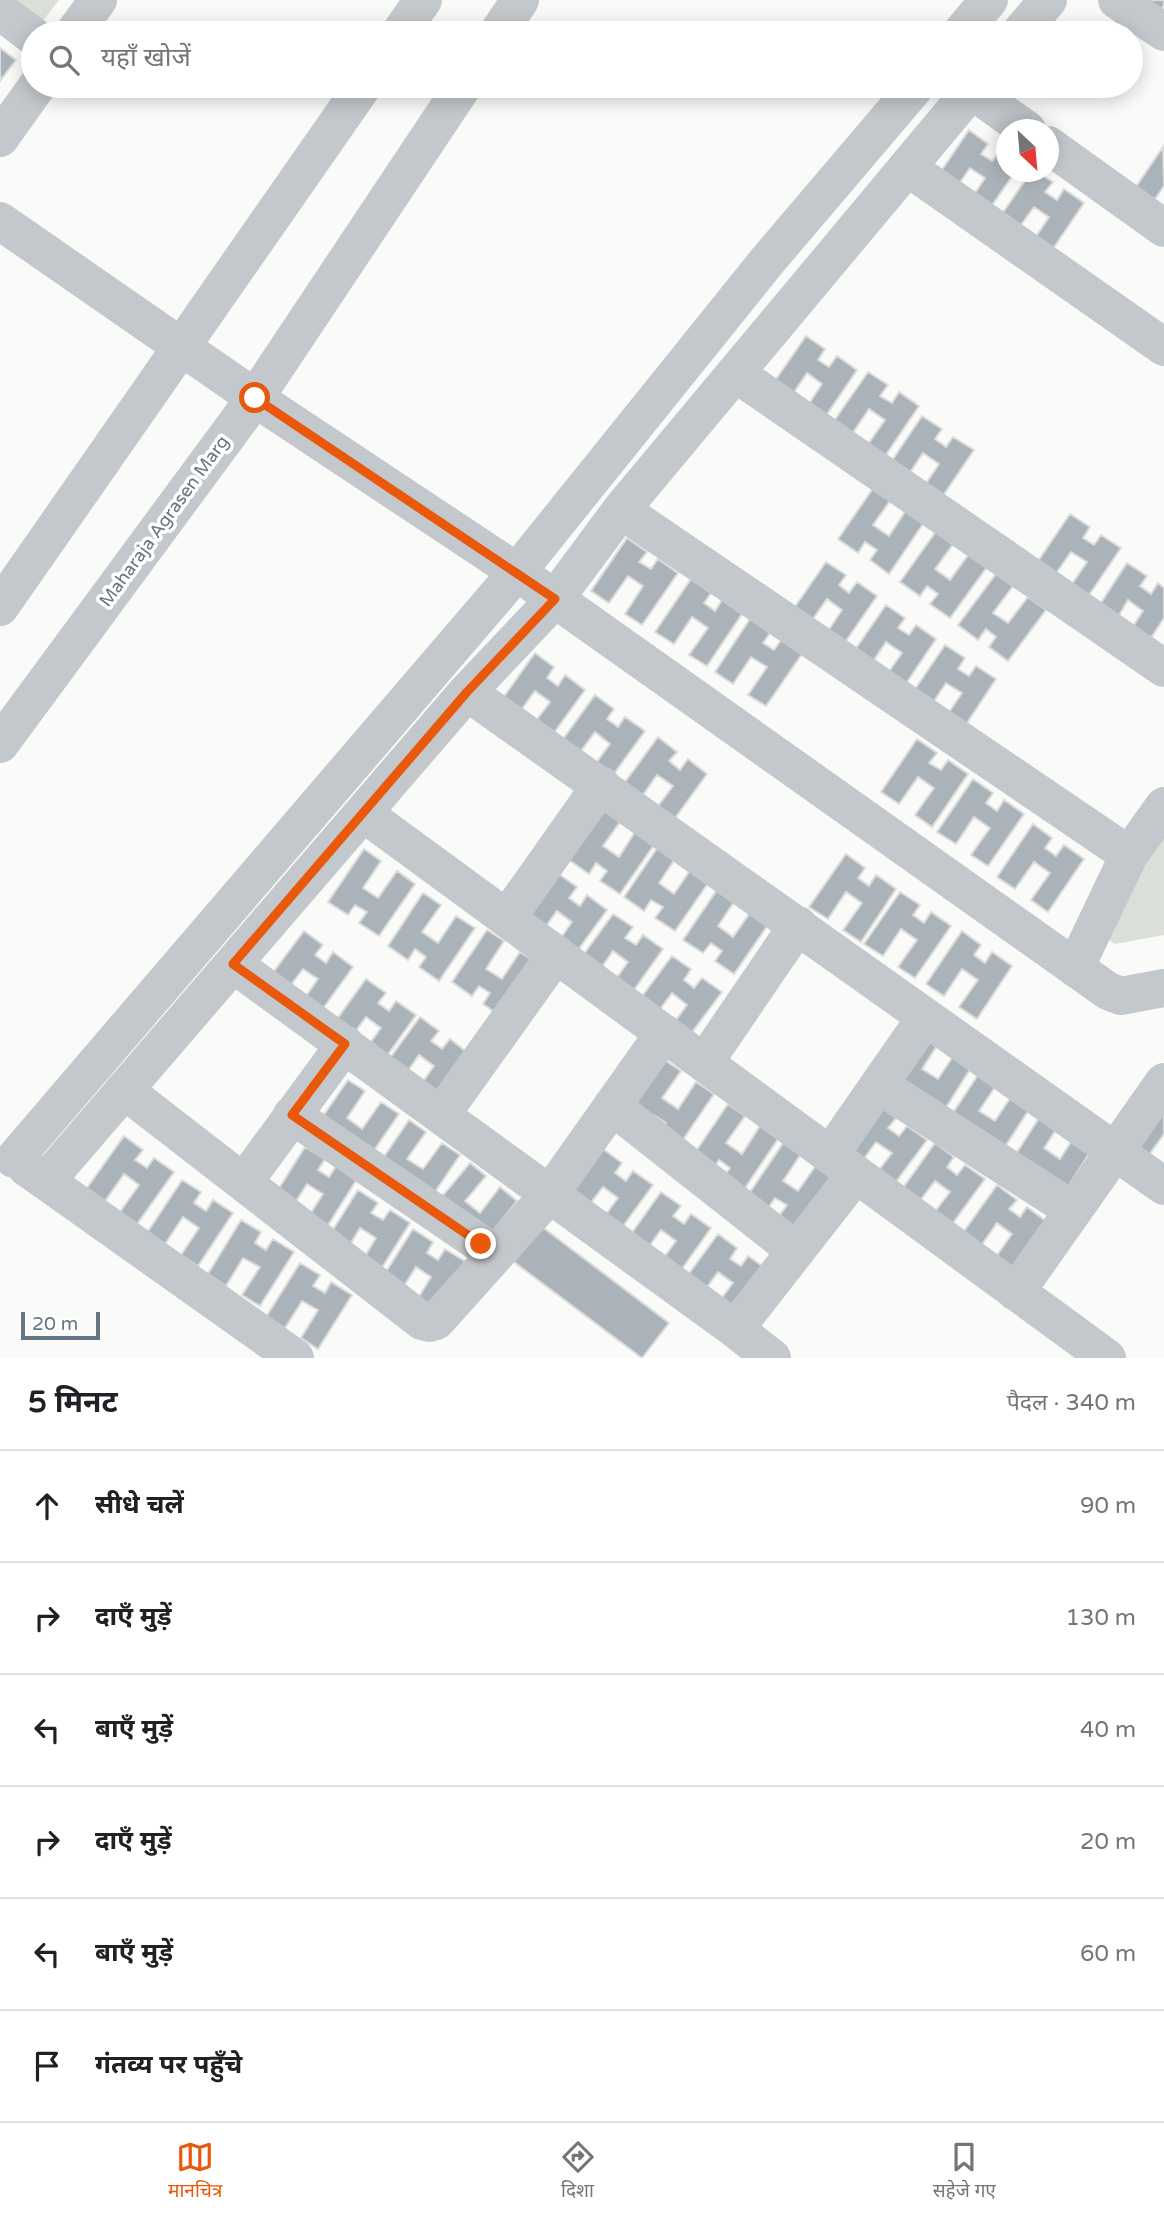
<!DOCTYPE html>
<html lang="hi">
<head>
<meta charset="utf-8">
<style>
  body { margin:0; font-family:"Varela Round","Noto Sans Devanagari",sans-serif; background:#f6f6f6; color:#202124 }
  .compass { position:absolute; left:996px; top:119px; width:63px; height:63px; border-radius:50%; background:#fff; box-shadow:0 4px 18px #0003; rotate:154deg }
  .scale { position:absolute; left:21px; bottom:18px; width:79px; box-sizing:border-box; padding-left:7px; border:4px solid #657683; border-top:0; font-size:19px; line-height:24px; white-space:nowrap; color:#657683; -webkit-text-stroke:5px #fff; paint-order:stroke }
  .stop { position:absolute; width:21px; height:21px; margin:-16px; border:5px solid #ea580c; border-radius:50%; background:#fff }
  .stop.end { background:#ea580c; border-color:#fff; box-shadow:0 2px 7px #0008 }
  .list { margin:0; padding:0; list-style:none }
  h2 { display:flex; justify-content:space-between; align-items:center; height:91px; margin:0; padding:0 28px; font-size:30px }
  h2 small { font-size:23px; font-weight:400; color:#757577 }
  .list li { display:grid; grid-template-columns:46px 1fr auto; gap:21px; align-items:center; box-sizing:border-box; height:112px; padding:0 28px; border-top:2px solid #e0e0e0 }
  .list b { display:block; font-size:26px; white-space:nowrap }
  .list em { font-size:23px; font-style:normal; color:#757577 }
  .icon { flex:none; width:38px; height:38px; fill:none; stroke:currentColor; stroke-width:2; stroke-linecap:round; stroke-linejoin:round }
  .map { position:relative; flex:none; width:1164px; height:1358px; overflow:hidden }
  .search { position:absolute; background:#fff; box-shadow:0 4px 18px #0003; left:21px; right:21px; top:21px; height:77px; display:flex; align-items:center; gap:18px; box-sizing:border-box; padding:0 24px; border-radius:38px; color:#757577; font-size:26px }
  .sheet { height:763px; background:#fff }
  nav { display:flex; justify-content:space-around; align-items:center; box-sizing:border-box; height:98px; border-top:2px solid #e0e0e0; background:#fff; font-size:19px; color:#757577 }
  nav a { display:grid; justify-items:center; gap:4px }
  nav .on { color:#ea580c }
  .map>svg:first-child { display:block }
  .green { fill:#dadfd7 }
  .building { fill:#aab3b9; stroke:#dcdcda; stroke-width:2 }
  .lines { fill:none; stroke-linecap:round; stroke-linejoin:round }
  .minor { stroke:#c3c8cc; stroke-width:38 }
  .route { stroke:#ea580c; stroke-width:9 }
  .labels { text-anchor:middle; stroke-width:7; stroke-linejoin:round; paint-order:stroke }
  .street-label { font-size:18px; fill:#657683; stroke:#fff }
</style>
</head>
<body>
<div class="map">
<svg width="1164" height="1358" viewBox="0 0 1164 1358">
  <rect width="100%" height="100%" fill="#fafaf8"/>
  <path class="green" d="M12,0H59L42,22Z
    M1164,837V935L1115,944L1095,931Z"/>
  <path class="building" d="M1138,0H1164V5L1157,15Z
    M0,48L16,60L0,81Z
    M969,130L988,144L981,154L992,161L1000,151L1006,156V172H1015L984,217L967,205L985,178L970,168L951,195L933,183Z
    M1163,147L1164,186L1145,213L1127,200Z
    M1031,172H1037L1053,182L1045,192L1057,200L1064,189L1084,203L1048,256L1031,244L1049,217L1034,207L1015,233L997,221Z
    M806,336L825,349L818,360L829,367L837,356L857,370L821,423L804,411L822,384L807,373L788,401L770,388Z
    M868,372L888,385L880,396L892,403L899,392L919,406L883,459L866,447L885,420L869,409L850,437L832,424Z
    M922,416L942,429L935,439L946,447L953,437L974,450L938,503L921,491L939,464L923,453L905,480L887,468Z
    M874,487L892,498L873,525L889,536L907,509L925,521L889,574L870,560L877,550L865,542L858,553L838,539Z
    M1070,514L1090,527L1083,538L1094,545L1101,535L1121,548L1085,601L1068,590L1087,562L1071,552L1052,579L1034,567Z
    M937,530L954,543L935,569L950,580L969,554L987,567L950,618L930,604L938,594L927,586L920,596L900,582Z
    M627,538L647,552L639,562L651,569L658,559L678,573L642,625L625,614L643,586L628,576L609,603L591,591Z
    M826,562L846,575L839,585L849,593L857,582L877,596L841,648L824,637L842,610L827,599L808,626L790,614Z
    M1127,563L1147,576L1140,586L1151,594L1158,583L1164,588V618L1147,644L1130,631L1143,611L1128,600L1115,622L1097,609Z
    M996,574L1013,586L993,613L1008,623L1028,597L1046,610L1008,661L989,647L996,637L986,629L978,640L958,625Z
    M691,579L711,593L704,603L715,611L722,600L742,614L707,666L689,655L708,628L692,617L674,644L655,632Z
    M886,605L905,618L898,628L909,635L916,625L936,639L901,691L883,680L902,653L886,642L868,669L850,657Z
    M750,619L770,633L763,643L774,650L781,640L802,654L766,706L748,695L767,667L751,657L733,684L715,672Z
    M945,645L965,658L958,669L969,676L976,666L996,679L961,732L943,721L962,693L946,683L928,710L909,698Z
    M535,653L554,667L547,678L558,686L565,675L585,690L548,741L530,729L550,702L535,691L515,718L498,705Z
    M595,695L614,709L607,719L618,727L625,717L645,731L608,782L591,770L610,744L595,732L575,759L558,746Z
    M658,737L677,752L669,761L680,770L688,759L707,774L670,825L653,813L673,786L657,775L638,802L620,789Z
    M917,739L937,753L929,763L941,770L948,760L968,774L932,827L915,815L934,788L918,777L899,804L881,792Z
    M973,779L993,793L986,803L997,811L1004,800L1024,814L988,866L971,855L990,828L974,817L956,844L937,832Z
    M605,808L622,819L603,846L619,857L637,829L656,842L620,894L600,881L607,871L596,863L589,874L569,860Z
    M1033,824L1052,838L1045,848L1056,856L1064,845L1084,859L1048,912L1031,900L1050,873L1034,862L1015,889L997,877Z
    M660,844L677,856L659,883L674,894L693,866L711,879L675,931L655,918L663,907L651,900L644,911L624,897Z
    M364,849L381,861L363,888L378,898L397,871L415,884L379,936L359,923L367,912L355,905L348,915L328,902Z
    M846,854L865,868L858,878L869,886L876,875L896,889L861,942L843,930L862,903L846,892L828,919L809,907Z
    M557,873L577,887L569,898L580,906L587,895L607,910L570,961L553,949L572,922L557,911L537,938L520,925Z
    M719,887L736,899L718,926L733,937L752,910L770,922L734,974L715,961L722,951L711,943L703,953L683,940Z
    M900,892L920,905L913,915L924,923L931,912L951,926L915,978L898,967L917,940L901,929L883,956L864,944Z
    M423,893L441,905L422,932L438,943L456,916L475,928L439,981L419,967L426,957L415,949L408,960L388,946Z
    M613,914L633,927L625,938L636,945L643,935L663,949L626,1001L609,989L628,962L613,951L594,978L576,965Z
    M487,930L504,941L486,969L502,979L520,952L538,964L502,1017L483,1004L490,993L479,986L472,996L452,982Z
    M304,931L323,945L315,955L326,963L333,952L353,967L316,1018L299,1006L318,979L303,969L283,995L266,982Z
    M962,931L981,945L974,955L985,963L992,952L1012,966L977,1019L959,1007L978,980L962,969L944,996L926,984Z
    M672,956L691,969L684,980L694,988L702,978L722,992L684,1043L668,1031L687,1005L672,993L652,1020L634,1007Z
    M366,979L386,993L378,1003L389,1011L396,1001L416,1015L379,1067L362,1054L381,1028L366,1017L347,1043L329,1030Z
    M420,1017L439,1031L431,1041L442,1049L450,1039L469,1054L432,1105L415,1093L434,1066L419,1055L400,1082L382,1069Z
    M922,1030L940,1041L922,1069L938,1079L956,1052L974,1063L940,1117L888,1084Z
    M663,1059L681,1071L662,1098L678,1109L696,1082L714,1094L678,1147L659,1133L666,1123L655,1116L627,1112Z
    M980,1072L997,1084L979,1111L995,1121L1013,1094L1032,1105L997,1159L945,1125Z
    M348,1080L365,1091L347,1118L362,1129L381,1102L399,1114L363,1166L312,1132Z
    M1164,1096V1134L1145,1160L1127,1147Z
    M728,1104L745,1116L726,1143L742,1154L760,1126L778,1139L743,1191L723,1178L730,1168L719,1160L712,1171L692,1157Z
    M877,1104L896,1118L888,1128L899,1136L907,1126L927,1140L889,1191L872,1179L892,1153L876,1142L857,1168L839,1155Z
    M1045,1109L1062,1121L1044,1148L1060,1159L1078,1131L1096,1143L1062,1196L1010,1163Z
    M409,1120L426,1132L407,1159L423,1169L442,1143L460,1155L424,1208L373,1173Z
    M124,1136L143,1150L135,1160L147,1168L154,1158L174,1172L137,1224L120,1212L139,1185L124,1174L105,1201L87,1188Z
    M784,1142L801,1154L783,1181L798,1191L817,1164L835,1177L799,1229L779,1216L787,1205L775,1198L768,1208L748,1195Z
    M935,1143L954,1157L947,1167L957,1175L965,1165L985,1179L947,1231L930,1218L950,1192L935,1181L915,1207L898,1195Z
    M305,1147L325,1159L318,1170L329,1177L336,1166L357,1179L323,1233L305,1222L323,1194L307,1184L289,1212L271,1201Z
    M603,1149L622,1163L615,1173L626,1181L633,1171L653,1185L615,1237L599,1224L618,1198L603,1187L583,1213L566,1200Z
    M470,1163L486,1176L465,1201L480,1213L500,1187L517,1201L477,1251L429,1212Z
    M182,1180L201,1192L194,1203L206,1211L213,1200L233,1213L198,1266L181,1255L199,1228L183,1217L165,1244L147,1233Z
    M997,1185L1017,1200L1009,1209L1020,1217L1027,1207L1047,1222L1010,1273L993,1261L1012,1234L997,1223L978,1250L960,1237Z
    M358,1190L378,1203L371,1213L383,1220L390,1210L410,1223L376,1277L359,1266L376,1238L360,1228L343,1256L324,1244Z
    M661,1192L681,1206L673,1216L684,1224L691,1214L711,1228L674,1280L657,1267L676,1241L661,1230L642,1256L624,1244Z
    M241,1220L261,1232L255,1243L266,1250L273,1239L294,1252L260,1306L242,1295L260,1267L243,1258L226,1286L208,1274Z
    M541,1226L669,1323L642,1358L514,1262Z
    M413,1229L433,1242L427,1253L438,1260L445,1249L466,1262L432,1316L414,1305L431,1277L416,1267L398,1295L379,1283Z
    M718,1234L737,1248L730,1259L741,1266L748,1256L768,1270L730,1322L713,1310L733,1283L718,1272L698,1299L680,1286Z
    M300,1263L320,1275L313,1286L325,1293L331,1282L352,1295L318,1349L301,1338L318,1310L302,1301L285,1328L266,1317Z"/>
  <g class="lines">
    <path class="minor" d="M1117,0L1164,32
      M0,11L33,36
      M74,33L98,0
      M400,33L423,0
      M498,33L520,0
      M961,33L989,0
      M1020,33L1048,0
      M988,102L1027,130
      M0,138L37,86
      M1048,145L1164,228
      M907,167L1164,347
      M0,221L255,398L517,572L1108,991L1121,996L1164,988
      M735,373L1164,668
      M621,510L1129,855
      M0,607L363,86
      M467,692L1164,1186
      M0,744L255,398L463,86
      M363,813L1107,1358
      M507,918L601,785
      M233,964L735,1329L772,1358
      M1075,968L1129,855L1164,806
      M704,1063L798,925
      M879,1085L1073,1210
      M124,1090L422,1321L429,1323L436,1321L550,1194L664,1033
      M612,1106L796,1251
      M292,1115L481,1244
      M441,1115L556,954
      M830,1155L926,1017
      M14,1159L517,572L768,260L916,86
      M26,1167L295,1358
      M47,1180L467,692L555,599L621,510L975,86
      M244,1182L345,1044
      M1016,1292L1164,1082
      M735,1329L856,1174"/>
  </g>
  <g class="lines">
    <path class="route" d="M255,398L555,599L467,692L233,964L345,1044L292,1115L481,1244"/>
  </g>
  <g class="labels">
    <g class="street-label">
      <text transform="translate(164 521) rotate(-54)" y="6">Maharaja Agrasen Marg</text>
    </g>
  </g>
</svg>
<svg class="compass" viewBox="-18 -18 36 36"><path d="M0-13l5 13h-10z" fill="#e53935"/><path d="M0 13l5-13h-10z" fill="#757577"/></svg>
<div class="scale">20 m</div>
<div class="stop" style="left:255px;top:398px"></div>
<div class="stop end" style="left:481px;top:1244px"></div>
<div class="search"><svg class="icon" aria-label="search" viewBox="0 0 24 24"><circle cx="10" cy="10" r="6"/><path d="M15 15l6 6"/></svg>यहाँ खोजें</div>
</div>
<section class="sheet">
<h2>5 मिनट<small>पैदल · 340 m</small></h2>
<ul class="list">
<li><svg class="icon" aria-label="ahead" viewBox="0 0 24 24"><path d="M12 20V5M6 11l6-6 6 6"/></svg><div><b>सीधे चलें</b></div><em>90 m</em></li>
<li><svg class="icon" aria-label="right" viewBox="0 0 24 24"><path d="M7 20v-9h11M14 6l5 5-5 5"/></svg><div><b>दाएँ मुड़ें</b></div><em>130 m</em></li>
<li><svg class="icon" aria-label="left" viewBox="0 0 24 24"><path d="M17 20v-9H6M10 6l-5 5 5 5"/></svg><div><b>बाएँ मुड़ें</b></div><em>40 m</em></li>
<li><svg class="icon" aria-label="right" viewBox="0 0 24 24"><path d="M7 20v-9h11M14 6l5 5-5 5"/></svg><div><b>दाएँ मुड़ें</b></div><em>20 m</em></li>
<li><svg class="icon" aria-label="left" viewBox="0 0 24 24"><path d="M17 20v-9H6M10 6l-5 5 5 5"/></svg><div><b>बाएँ मुड़ें</b></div><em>60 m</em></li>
<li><svg class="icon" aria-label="arrive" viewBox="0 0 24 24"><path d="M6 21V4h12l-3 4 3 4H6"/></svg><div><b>गंतव्य पर पहुँचे</b></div></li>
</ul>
</section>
<nav>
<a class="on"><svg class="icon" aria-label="map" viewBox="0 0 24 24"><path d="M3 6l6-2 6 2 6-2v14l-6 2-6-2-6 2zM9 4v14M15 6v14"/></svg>मानचित्र</a>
<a><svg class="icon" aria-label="directions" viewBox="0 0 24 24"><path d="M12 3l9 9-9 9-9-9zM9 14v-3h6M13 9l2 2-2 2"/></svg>दिशा</a>
<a><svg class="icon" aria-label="saved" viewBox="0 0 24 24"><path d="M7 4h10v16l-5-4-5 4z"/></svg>सहेजे गए</a>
</nav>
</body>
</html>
